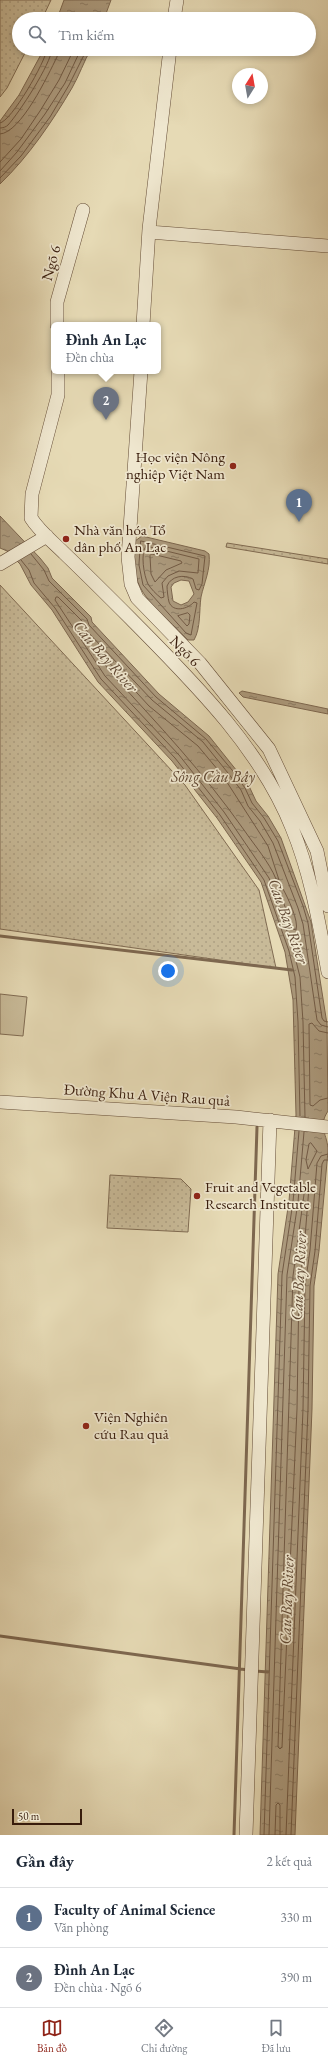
<!DOCTYPE html>
<html lang="vi">
<head>
<meta charset="utf-8">
<style>
  body { margin:0; font-family:"EB Garamond",serif; background:#f2f2f3; color:#1f2937 }
  .compass { position:absolute; left:232px; top:68px; width:36px; height:36px; border-radius:50%; background:#fff; box-shadow:0 2px 6px #0003; rotate:11deg }
  .scale { position:absolute; left:12px; bottom:10px; width:70px; box-sizing:border-box; padding-left:4px; border:2px solid #381c0c; border-top:0; font-size:11px; line-height:14px; white-space:nowrap; color:#381c0c; -webkit-text-stroke:3px #efe7cf; paint-order:stroke }
  .you { position:absolute; left:168px; top:971px; width:14px; height:14px; margin:-10px; border:3px solid #fff; border-radius:50%; background:#1a73e8; box-shadow:0 0 0 6px #1a73e833 }
  .badge { display:grid; place-items:center; width:26px; height:26px; border-radius:50%; background:#8f2418; color:#fff; font-size:13px; font-weight:700 }
  .pin { position:absolute; translate:-50% -33px; filter:drop-shadow(0 1px 2px #0008) }
  .pin::after { content:''; position:absolute; top:21px; width:14px; height:12px; background:inherit; clip-path:polygon(0 0,100% 0,50% 100%) }
  .popup { position:absolute; left:51px; top:322px; width:110px; height:52px; box-sizing:border-box; display:grid; place-content:center; border-radius:6px; background:#fff; filter:drop-shadow(0 1px 3px #0005); font-size:13px; white-space:nowrap; color:#747a83 }
  .popup b { font-size:15px; color:#1f2937 }
  .popup::after { content:''; position:absolute; left:50%; top:100%; margin-left:-8px; border:8px solid transparent; border-top-color:#fff }
  .list { margin:0; padding:0; list-style:none }
  h2 { display:flex; justify-content:space-between; align-items:center; height:52px; margin:0; padding:0 16px; font-size:17px }
  h2 small { font-size:13px; font-weight:400; color:#747a83 }
  .list li { display:grid; grid-template-columns:26px 1fr auto; gap:12px; align-items:center; box-sizing:border-box; height:60px; padding:0 16px; border-top:1px solid #e0e1e3 }
  .list b { display:block; font-size:15px; white-space:nowrap }
  .list p { margin:0; font-size:13px; white-space:nowrap; color:#747a83 }
  .list em { font-size:13px; font-style:normal; color:#747a83 }
  .icon { flex:none; width:22px; height:22px; fill:none; stroke:currentColor; stroke-width:2; stroke-linecap:round; stroke-linejoin:round }
  .map { position:relative; flex:none; width:328px; height:1835px; overflow:hidden }
  .search { position:absolute; background:#fff; box-shadow:0 2px 6px #0003; left:12px; right:12px; top:12px; height:44px; display:flex; align-items:center; gap:10px; box-sizing:border-box; padding:0 14px; border-radius:22px; color:#747a83; font-size:15px }
  .sheet { height:172px; background:#fff }
  nav { display:flex; justify-content:space-around; align-items:center; box-sizing:border-box; height:56px; border-top:1px solid #e0e1e3; background:#fff; font-size:11px; color:#747a83 }
  nav a { display:grid; justify-items:center; gap:2px }
  nav .on { color:#8f2418 }
  .map>svg:first-child { display:block }
  .green { fill:url(#green-dots); stroke:#806b52 }
  .pitch { fill:#c8ba98; stroke:#806b52 }
  .water { fill:url(#water-ripples); stroke:#7d674f; fill-rule:evenodd }
  .lines { fill:none; stroke-linecap:round; stroke-linejoin:round }
  .shore { stroke:#725a44; stroke-width:1 }
  .stream { stroke:#7d674f; stroke-width:3 }
  .minor-casing { stroke:#644c36; stroke-width:14 }
  .minor { stroke:#efe7cf; stroke-width:13 }
  .poi-dot { fill:#8f2418; stroke:#efe7cf; stroke-width:1.5 }
  .labels { text-anchor:middle; stroke-width:3.5; stroke-linejoin:round; paint-order:stroke }
  .street-label { font-size:15px; fill:#381c0c; stroke:#efe7cf }
  .poi-label { font-size:15px; fill:#381c0c; stroke:#efe7cf; text-anchor:start }
  .water-label { font-size:16px; font-style:italic; fill:#604833; stroke:#efe7cf }
</style>
</head>
<body>
<div class="map">
<svg width="328" height="1835" viewBox="0 0 328 1835">
  <defs>
    <pattern id="green-dots" width="8" height="8" patternUnits="userSpaceOnUse"><rect width="8" height="8" fill="#c8ba98"/><path d="M2 2h.1M6 6h.1" fill="none" stroke="#ad9f82" stroke-width="1.8" stroke-linecap="round"/></pattern>
    <pattern id="water-ripples" width="26" height="14" patternUnits="userSpaceOnUse"><rect width="26" height="14" fill="#ab997c"/><path d="M2 4q2-2 4 0t4 0M15 11q2-2 4 0t4 0" fill="none" stroke="#8c7c64"/></pattern>
  </defs>
  <rect width="100%" height="100%" fill="#e6dab5"/>
  <filter id="stains"><feTurbulence type="fractalNoise" baseFrequency=".005" numOctaves="4"/><feColorMatrix values="0 0 0 0 .2 0 0 0 0 .09 0 0 0 0 .02 0 0 0 .5 -.17"/></filter>
  <radialGradient id="worn" r=".72"><stop offset=".6" stop-color="#630" stop-opacity="0"/><stop offset="1" stop-color="#630" stop-opacity=".3"/></radialGradient>
  <path class="green" d="M0,0H51L42,19H19V49H27L7,88L0,97Z
    M227,543L328,559V564L226,547Z
    M0,585L185,785L259,890L276,968L0,929Z
    M110,1175L181,1179L191,1189L188,1232L107,1228Z"/>
  <path class="pitch" d="M0,994L27,997L23,1036L0,1034Z"/>
  <path class="water" d="M64,0H111L104,19H57Z
    M44,49H91C84,61 79,76 72,88C52,122 29,156 0,184V121L19,95Z
    M0,516L40,558L48,568L52,578L91,617L92,622L159,694L209,736L249,786L256,801L268,816L281,838L311,922L327,1024L328,1111C317,1128 328,1134 328,1151L319,1251L314,1286L312,1409L295,1835H260L278,1274L289,1201L296,1115L293,1000L285,952L261,882L217,818L172,761L98,682L52,610L31,585L20,564L7,551L0,548Z
    M142,536L205,551L209,554C211,569 204,583 201,597C199,610 201,628 194,640H188L184,636C171,622 148,604 140,587C133,573 134,556 135,541ZM181,580L189,581L194,594L188,602L181,605L173,601L171,587L174,583Z
    M242,691L328,709V714L243,697L239,693Z"/>
  <g class="lines">
    <path class="shore" d="M0,123C11,122 46,61 47,49
      M0,128C3,128 6,127 8,125C19,113 51,64 52,49
      M0,134C21,133 48,75 57,57L58,49
      M0,162L21,139L40,111L59,80L74,49
      M0,171L17,152L45,114L65,83L81,49
      M0,178L21,156L50,117L69,85L87,49
      M141,541L205,556L202,584L199,590L196,589L193,579C184,574 171,576 167,586C167,590 168,598 169,602C173,613 188,609 194,602L197,603L191,635L186,633L143,585L139,565Z
      M146,546L199,559L198,573L179,571L168,576L162,583L164,597L161,598C156,594 151,589 148,584C144,576 140,553 146,546Z
      M31,554L44,570L49,581L87,619L89,625L156,697L206,739L232,770L245,788L252,803L264,818L278,841L303,906L308,923L322,1018L324,1021L328,1022
      M152,554L181,561L182,563L166,570L155,582L151,574L150,556Z
      M21,560L29,570L34,583L55,608L101,679L175,758L220,815L264,880L289,951L295,977L298,1022L300,1116
      M188,613L190,615L189,624L187,626L178,616Z
      M104,657L149,706L198,746L223,776L268,846L279,880L276,879C269,862 255,846 244,830C204,773 157,723 110,672L102,660Z
      M281,888L283,889C288,898 299,921 296,930L293,929L279,890Z
      M328,1033L319,1031L312,1023L309,1024L310,1105L313,1106L320,1100L328,1098
      M305,1117L303,1022L300,977L293,949L269,878L224,812L179,755L105,676L55,600L56,597H58L82,621L85,629L152,700L203,742L228,773L241,790L248,806L260,821L273,843L298,908L303,924L317,1020L321,1025L328,1027
      M311,1143L317,1151L308,1169L306,1160L309,1144Z
      M307,1185L309,1187L304,1250L299,1286L297,1409L282,1747L280,1749L278,1747L293,1276L305,1187Z
      M264,1835L282,1275L293,1202L299,1131
      M269,1835L287,1275L298,1202L304,1132
      M275,1835L276,1805L278,1803L280,1805V1835
      M286,1835L303,1409L305,1286L310,1250L317,1163L321,1156L328,1154
      M291,1835L308,1409L310,1286L315,1251L322,1164L324,1160H328"/>
    <path class="stream" d="M0,936L292,970
      M0,1636L248,1670
      M255,1671L268,1672
      M234,1835L257,1127"/>
    <defs>
      <path id="minor" d="M174,19L177,0
        M149,232L328,246
        M57,325V302L83,210
        M143,325L149,229L170,49
        M58,371V395L32,494L31,518C39,531 53,542 64,553C87,575 109,597 131,619C191,680 260,747 292,828C311,874 319,923 328,972
        M141,371L128,557L131,584L137,598L200,663L269,749L317,851L328,906
        M0,564L47,536
        M0,1102L236,1117L328,1127
        M246,1835L270,1120"/>
    </defs>
    <use href="#minor" class="minor-casing"/>
    <use href="#minor" class="minor"/>
  </g>
  <g class="poi-dot">
    <circle cx="233" cy="466" r="4"/>
    <circle cx="66" cy="539" r="4"/>
    <circle cx="197" cy="1196" r="4"/>
    <circle cx="86" cy="1426" r="4"/>
  </g>
  <g class="labels">
    <g class="street-label">
      <text transform="translate(51 263) rotate(-75)" y="5">Ngõ 6</text>
      <text transform="translate(185 651) rotate(45)" y="5">Ngõ 6</text>
      <text transform="translate(147 1095) rotate(4)" y="5">Đường Khu A Viện Rau quả</text>
    </g>
    <g class="poi-label">
      <text x="225" y="462" text-anchor="end">Học viện Nông<tspan x="225" dy="17">nghiệp Việt Nam</tspan></text>
      <text x="74" y="535">Nhà văn hóa Tổ<tspan x="74" dy="17">dân phố An Lạc</tspan></text>
      <text x="205" y="1192">Fruit and Vegetable<tspan x="205" dy="17">Research Institute</tspan></text>
      <text x="94" y="1422">Viện Nghiên<tspan x="94" dy="17">cứu Rau quả</tspan></text>
    </g>
    <g class="water-label">
      <text transform="translate(106 656) rotate(49)" y="6">Cau Bay River</text>
      <text x="213" y="782">Sông Cầu Bây</text>
      <text transform="translate(289 921) rotate(70)" y="6">Cau Bay River</text>
      <text transform="translate(298 1276) rotate(-87)" y="6">Cau Bay River</text>
      <text transform="translate(286 1600) rotate(-88)" y="6">Cau Bay River</text>
    </g>
  </g>
  <rect width="100%" height="100%" filter="url(#stains)"/>
  <rect width="100%" height="100%" fill="url(#worn)"/>
</svg>
<svg class="compass" viewBox="-18 -18 36 36"><path d="M0-13l5 13h-10z" fill="#e53935"/><path d="M0 13l5-13h-10z" fill="#747a83"/></svg>
<div class="scale">50 m</div>
<div class="you"></div>
<div class="pin badge" style="left:299px;top:522px;background:#5c6f8a">1</div>
<div class="pin badge" style="left:106px;top:420px;background:#6b7280">2</div>
<div class="popup"><b>Đình An Lạc</b>Đền chùa</div>
<div class="search"><svg class="icon" aria-label="search" viewBox="0 0 24 24"><circle cx="10" cy="10" r="6"/><path d="M15 15l6 6"/></svg>Tìm kiếm</div>
</div>
<section class="sheet">
<h2>Gần đây<small>2 kết quả</small></h2>
<ul class="list">
<li><span class="badge" style="background:#5c6f8a">1</span><div><b>Faculty of Animal Science</b><p>Văn phòng</p></div><em>330 m</em></li>
<li><span class="badge" style="background:#6b7280">2</span><div><b>Đình An Lạc</b><p>Đền chùa · Ngõ 6</p></div><em>390 m</em></li>
</ul>
</section>
<nav>
<a class="on"><svg class="icon" aria-label="map" viewBox="0 0 24 24"><path d="M3 6l6-2 6 2 6-2v14l-6 2-6-2-6 2zM9 4v14M15 6v14"/></svg>Bản đồ</a>
<a><svg class="icon" aria-label="directions" viewBox="0 0 24 24"><path d="M12 3l9 9-9 9-9-9zM9 14v-3h6M13 9l2 2-2 2"/></svg>Chỉ đường</a>
<a><svg class="icon" aria-label="saved" viewBox="0 0 24 24"><path d="M7 4h10v16l-5-4-5 4z"/></svg>Đã lưu</a>
</nav>
</body>
</html>
